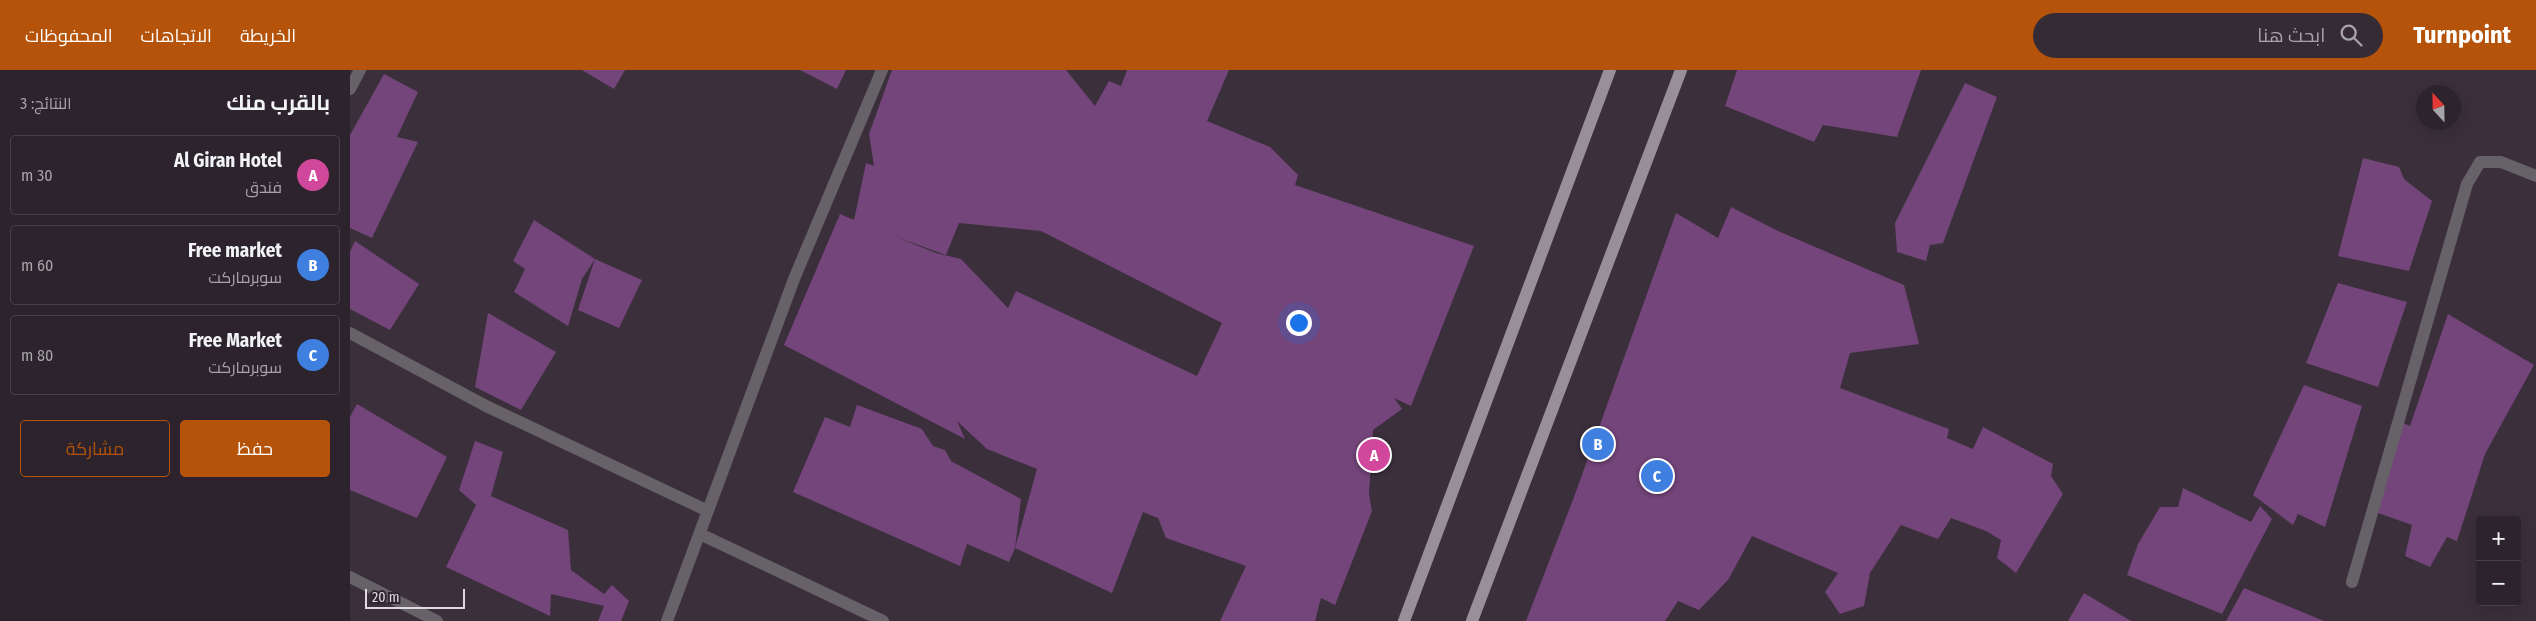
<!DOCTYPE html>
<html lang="ar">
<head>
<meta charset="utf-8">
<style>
  body { margin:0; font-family:"Fira Sans Condensed",Cairo,sans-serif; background:#342b34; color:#f1f3f6; direction:rtl }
  .controls { position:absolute; right:15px; bottom:15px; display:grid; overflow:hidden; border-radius:5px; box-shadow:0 5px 20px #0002 }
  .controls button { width:45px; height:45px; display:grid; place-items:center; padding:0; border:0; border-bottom:1px solid #484048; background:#2c232c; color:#f1f3f6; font:25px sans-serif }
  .compass { position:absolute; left:2066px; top:15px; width:45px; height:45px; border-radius:50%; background:#2c232c; box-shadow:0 5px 20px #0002; rotate:338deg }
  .scale { position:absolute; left:15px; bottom:12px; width:100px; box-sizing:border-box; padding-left:5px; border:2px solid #e0d9e0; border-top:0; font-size:14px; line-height:18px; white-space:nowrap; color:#e0d9e0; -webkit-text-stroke:4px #2f2530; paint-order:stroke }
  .you { position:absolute; left:948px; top:252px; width:18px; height:18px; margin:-12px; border:4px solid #fff; border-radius:50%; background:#1a73e8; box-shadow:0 0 0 8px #1a73e833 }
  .badge { display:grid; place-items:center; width:32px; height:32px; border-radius:50%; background:#b45309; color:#fff; font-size:16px; font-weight:700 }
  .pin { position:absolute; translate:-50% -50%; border:2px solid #fff; box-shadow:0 1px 5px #0006 }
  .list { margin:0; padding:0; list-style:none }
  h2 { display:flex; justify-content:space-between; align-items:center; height:65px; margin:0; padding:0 20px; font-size:21px }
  h2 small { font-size:16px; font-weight:400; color:#a6a4a9 }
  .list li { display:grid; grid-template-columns:32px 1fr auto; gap:15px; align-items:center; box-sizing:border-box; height:80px; margin:0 10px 10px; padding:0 10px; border:1px solid #484048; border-radius:5px }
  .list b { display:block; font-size:19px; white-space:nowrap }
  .list p { margin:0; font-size:16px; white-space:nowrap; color:#a6a4a9 }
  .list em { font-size:16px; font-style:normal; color:#a6a4a9 }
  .actions { display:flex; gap:10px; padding:15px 20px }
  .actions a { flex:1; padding:11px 0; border:1px solid #b45309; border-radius:5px; text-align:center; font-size:18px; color:#b45309 }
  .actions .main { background:#b45309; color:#fff }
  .icon { flex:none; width:28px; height:28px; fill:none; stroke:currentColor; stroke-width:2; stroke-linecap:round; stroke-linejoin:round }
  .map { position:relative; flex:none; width:2186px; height:551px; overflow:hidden; direction:ltr }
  header { display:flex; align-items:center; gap:30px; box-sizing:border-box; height:70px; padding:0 25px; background:#b45309; color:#fff }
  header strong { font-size:24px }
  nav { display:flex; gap:28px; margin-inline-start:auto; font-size:18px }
  .search { width:350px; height:45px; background:#342b34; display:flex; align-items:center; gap:12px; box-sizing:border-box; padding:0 18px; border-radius:28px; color:#a6a4a9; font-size:19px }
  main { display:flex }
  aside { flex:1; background:#2c232c }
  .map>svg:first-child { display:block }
  .building { fill:#74457a; fill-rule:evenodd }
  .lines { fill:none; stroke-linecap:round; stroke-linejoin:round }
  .minor { stroke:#676267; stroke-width:12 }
  .primary { stroke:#998f9a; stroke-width:12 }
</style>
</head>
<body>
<header>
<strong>Turnpoint</strong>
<div class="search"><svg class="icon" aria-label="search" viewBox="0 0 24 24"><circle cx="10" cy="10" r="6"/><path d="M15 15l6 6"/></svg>ابحث هنا</div>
<nav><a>الخريطة</a><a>الاتجاهات</a><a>المحفوظات</a></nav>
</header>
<main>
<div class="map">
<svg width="2186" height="551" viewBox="0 0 2186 551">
  <rect width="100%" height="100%" fill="#3a2f3b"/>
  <path class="building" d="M232,0H275L264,19Z
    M450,0H496L487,19Z
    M542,0H716L745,36L759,11L771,16L777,0H879L857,51L920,77L948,105L945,115L1124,176L1061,336L1044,328L1052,339L1023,360L1019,424L1022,441L985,535L971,528L965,551H870L896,496L816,468L808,448L793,442L762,523L665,478L659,492L617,474L610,496L443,422L475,347L500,357L507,335L572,359L583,376L595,380L601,391L671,429L665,478L687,399L637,379L607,351L615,369L434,275L490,144L504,150L516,93L524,96L519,64ZM609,153L691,161L872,253L847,306L666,221L658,238L611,189L586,183L546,167L596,185Z
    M1387,0H1571L1547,67L1473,55L1464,72L1375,36Z
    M34,4L68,22L47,67L68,72L22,168L0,158V65Z
    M1615,13L1647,27L1593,173L1580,175L1576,191L1547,182L1545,153Z
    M2013,88L2049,97L2054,109L2082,131L2059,201L1988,186Z
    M1381,137L1428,161L1554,215L1569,274L1500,283L1490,318L1599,359L1597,368L1623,379L1633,357L1703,394L1701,406L1713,424L1666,503L1647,488L1651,470L1636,461L1601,448L1588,469L1551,455L1520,503L1514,536L1490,544L1475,522L1488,503L1402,466L1378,510L1349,540L1328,531L1315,551H1176L1224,427L1326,143L1368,168Z
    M184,150L245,189L232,209L218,256L164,222L175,199L163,191Z
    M5,171L69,214L40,260L0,239V182Z
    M245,189L292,210L269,258L228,240Z
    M1988,213L2057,232L2028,317L1956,293Z
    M138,243L206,282L171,340L125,317Z
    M2098,244L2184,295L2135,384L2107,471L2097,467L2080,497L2055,486L2062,455L2028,443L2053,353L2060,356Z
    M1954,315L2012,336L1975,457L1948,444L1943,455L1903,425Z
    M7,334L97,387L67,448L0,420V347Z
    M125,371L153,382L141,426L218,460L221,500L254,524L262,515L279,531L271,551H248L254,536L201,524L200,546L96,497L126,435L109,420Z
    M1833,418L1901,452L1910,436L1922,449L1872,544L1777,505L1788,474L1810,437H1828Z
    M1894,518L1974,551H1876Z
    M1734,523L1781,551H1718Z"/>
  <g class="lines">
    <path class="minor" d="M0,19L10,0
      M0,263L136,336L358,441
      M350,464L533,551
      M0,507L87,551
      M2002,512L2117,114L2130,92H2151L2186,106
      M317,551L444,209L532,0"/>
    <path class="primary" d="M1054,551L1260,0
      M1122,551L1331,0"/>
  </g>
</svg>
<div class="controls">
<button>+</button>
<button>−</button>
</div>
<svg class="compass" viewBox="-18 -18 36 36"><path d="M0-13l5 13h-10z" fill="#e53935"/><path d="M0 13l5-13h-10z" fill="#a6a4a9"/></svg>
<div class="scale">20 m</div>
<div class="you"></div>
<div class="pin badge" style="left:1024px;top:385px;background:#d1479c">A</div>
<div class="pin badge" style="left:1248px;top:374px;background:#3f7fe0">B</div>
<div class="pin badge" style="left:1307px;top:406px;background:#3f7fe0">C</div>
</div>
<aside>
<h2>بالقرب منك<small>النتائج: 3</small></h2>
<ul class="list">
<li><span class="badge" style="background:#d1479c">A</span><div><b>Al Giran Hotel</b><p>فندق</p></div><em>30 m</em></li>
<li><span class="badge" style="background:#3f7fe0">B</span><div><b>Free market</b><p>سوبرماركت</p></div><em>60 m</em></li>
<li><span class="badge" style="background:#3f7fe0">C</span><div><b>Free Market</b><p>سوبرماركت</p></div><em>80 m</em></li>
</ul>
<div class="actions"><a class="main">حفظ</a><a>مشاركة</a></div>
</aside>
</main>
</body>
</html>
